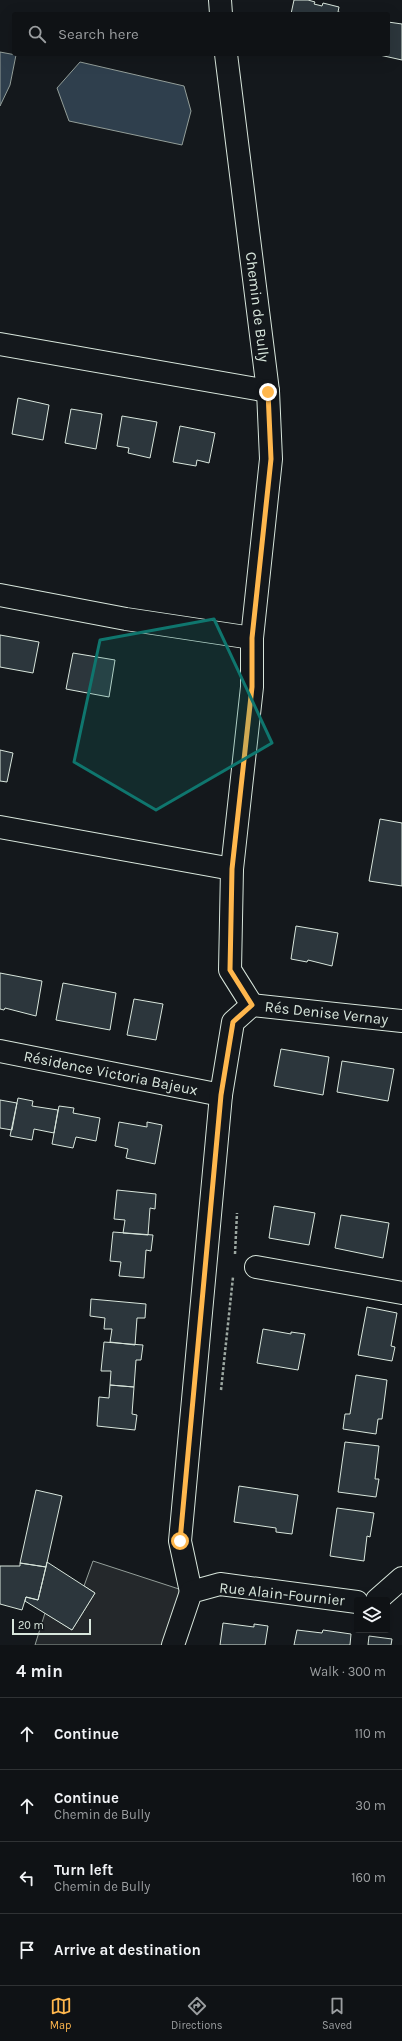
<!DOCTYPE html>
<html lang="en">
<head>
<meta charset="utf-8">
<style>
  body { margin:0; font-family:Karla,sans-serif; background:#1d2022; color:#f1f3f6 }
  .controls { position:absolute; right:12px; bottom:12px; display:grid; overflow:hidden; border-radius:4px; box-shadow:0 4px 16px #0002 }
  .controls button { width:36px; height:36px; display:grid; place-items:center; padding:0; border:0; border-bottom:1px solid #2f3234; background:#0f1215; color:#f1f3f6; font:20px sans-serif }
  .scale { position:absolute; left:12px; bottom:10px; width:79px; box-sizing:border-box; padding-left:4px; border:2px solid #d8e6dc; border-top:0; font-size:11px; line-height:14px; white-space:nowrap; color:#d8e6dc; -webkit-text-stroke:3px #14181c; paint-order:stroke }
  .stop { position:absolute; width:12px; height:12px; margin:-9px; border:3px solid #ffb74d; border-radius:50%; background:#fff }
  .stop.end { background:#ffb74d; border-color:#fff; box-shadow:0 1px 4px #0008 }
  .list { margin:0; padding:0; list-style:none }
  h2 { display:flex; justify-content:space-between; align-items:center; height:52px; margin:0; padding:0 16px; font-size:17px }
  h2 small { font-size:13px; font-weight:400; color:#9b9ea0 }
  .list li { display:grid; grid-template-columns:26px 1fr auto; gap:12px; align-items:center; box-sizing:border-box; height:72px; padding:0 16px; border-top:1px solid #2f3234 }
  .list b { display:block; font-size:15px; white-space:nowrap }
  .list p { margin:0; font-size:13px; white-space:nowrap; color:#9b9ea0 }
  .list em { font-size:13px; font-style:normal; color:#9b9ea0 }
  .icon { flex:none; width:22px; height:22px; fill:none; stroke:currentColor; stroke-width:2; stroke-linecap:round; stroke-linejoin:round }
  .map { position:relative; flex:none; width:402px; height:1645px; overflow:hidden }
  .search { position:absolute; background:#0f1215; box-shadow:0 4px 16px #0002; left:12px; right:12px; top:12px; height:44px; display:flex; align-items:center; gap:10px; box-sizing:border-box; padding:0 14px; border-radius:4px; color:#9b9ea0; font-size:15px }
  .sheet { height:340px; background:#0f1215 }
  nav { display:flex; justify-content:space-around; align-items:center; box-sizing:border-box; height:56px; border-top:1px solid #2f3234; background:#0f1215; font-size:11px; color:#9b9ea0 }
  nav a { display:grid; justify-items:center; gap:2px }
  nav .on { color:#ffb74d }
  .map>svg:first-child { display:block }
  .parking { fill:#24282b; stroke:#939e99 }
  .water { fill:#2f3f4d; stroke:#939e99 }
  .building { fill:#2c363c; stroke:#d8e6dc }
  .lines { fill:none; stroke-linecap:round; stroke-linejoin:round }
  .minor-casing { stroke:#d8e6dc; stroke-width:24 }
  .path { stroke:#9da8a2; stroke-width:2.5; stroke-dasharray:3 2; stroke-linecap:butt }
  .minor { stroke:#14181c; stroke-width:22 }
  .route { stroke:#ffb74d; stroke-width:5 }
  .marked { fill:#0f766e; fill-opacity:0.2; stroke:#0f766e; stroke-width:3; stroke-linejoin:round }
  .labels { text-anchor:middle; stroke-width:3; stroke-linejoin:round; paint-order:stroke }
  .street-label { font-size:15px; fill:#d8e6dc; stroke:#14181c }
</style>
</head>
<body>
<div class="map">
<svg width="402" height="1645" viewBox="0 0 402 1645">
  <rect width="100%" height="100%" fill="#14181c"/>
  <path class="parking" d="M93,1561L182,1590L163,1645H35L45,1613L72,1630L95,1593L84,1586Z"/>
  <path class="water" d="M0,52L16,55L10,85L0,106Z
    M80,62L184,86L191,111L182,145L69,121L57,88Z"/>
  <path class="building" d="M294,0H308L315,2L314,4L322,6L323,3L339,7L338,12L348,14H291Z
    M388,22L402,24V60L375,54H388Z
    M18,398L49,405L43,440L12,434Z
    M71,409L102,414L96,449L65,443Z
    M122,416L157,422L150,458L128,453L129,448L117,446Z
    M180,426L215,433L209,463L197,460L196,466L173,462Z
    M0,635L39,642L33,673L0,667Z
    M73,653L115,660L109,697L66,689Z
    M0,750L13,753L7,782L0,781Z
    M380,819L402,823V886L369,881Z
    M296,926L338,933L332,966L308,960L307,962L291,959Z
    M0,973L42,981L36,1016L5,1008L4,1010L0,1009Z
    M63,983L116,993L110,1030L56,1020Z
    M134,999L163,1004L156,1040L127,1035Z
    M281,1049L329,1057L323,1095L274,1086Z
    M342,1061L394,1069L388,1101L337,1092Z
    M18,1098L33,1101L32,1106L58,1110L54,1133L34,1129L32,1140L10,1136Z
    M0,1100L17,1103L12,1130L0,1128Z
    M59,1106L74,1108L73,1113L100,1118L96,1141L76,1137L73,1148L52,1144Z
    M119,1122L147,1127V1122L162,1125L155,1164L126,1158L128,1149L115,1146Z
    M117,1190L156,1194L155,1209L150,1208L148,1235L123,1233L125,1220L114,1219Z
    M274,1206L315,1213L309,1245L269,1238Z
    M341,1215L389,1223L383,1258L335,1248Z
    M113,1232L153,1235L151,1251L146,1250L144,1278L119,1276L121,1262L110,1261Z
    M91,1299L146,1304L145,1318H137L135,1345L110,1342L112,1329H104L105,1318L90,1316Z
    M367,1307L397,1313L391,1346L395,1347L392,1361L358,1355Z
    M263,1329L291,1334V1332L305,1334L298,1370L257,1363Z
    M104,1342L143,1345L141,1360H136L134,1387L110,1385L111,1371H101Z
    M356,1375L387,1380L382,1419H378L376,1434L343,1429L345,1414H350Z
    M110,1385L134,1387L132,1414L137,1415L135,1430L97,1426L99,1397L109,1398Z
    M345,1442L379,1446L375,1479H379L376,1497L338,1492Z
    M239,1486L298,1495L292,1534L276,1532V1528L234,1522Z
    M36,1490L62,1496L46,1567L20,1563Z
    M337,1508L374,1513L370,1537L367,1536L364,1561L330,1556Z
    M47,1562L95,1593L72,1630L25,1601L26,1597L38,1600Z
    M20,1563L46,1567L38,1600L26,1597L22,1610L0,1604V1566H20Z
    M223,1623L254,1627V1624L268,1626L265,1645H220Z
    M297,1630L322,1633L323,1630L351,1634L350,1645H294Z
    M369,1636L392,1639L391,1645H368Z"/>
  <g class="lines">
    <defs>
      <g id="minor">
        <path d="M220,0L221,14"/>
        <path id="s1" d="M226,54L268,391L271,459L252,638V687L232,869L230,970L252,1005"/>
        <path d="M0,344L268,391"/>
        <path d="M0,595L126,619L252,638"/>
        <path d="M0,827L232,869"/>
        <path id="s2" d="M252,1005L402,1021"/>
        <path id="s3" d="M0,1051L221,1095"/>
        <path d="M256,1267L402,1293"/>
        <path d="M191,1592L180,1541L221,1095L233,1022L252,1005"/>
        <path d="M377,1600L402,1578"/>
        <path d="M173,1645L191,1592L220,1584L357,1602"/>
      </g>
    </defs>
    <use href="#minor" class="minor-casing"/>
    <path class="path" d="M235,1254L237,1213
      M221,1390L233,1277"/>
    <use href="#minor" class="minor"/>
  </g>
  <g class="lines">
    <path class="route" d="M180,1541L221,1095L233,1022L252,1005L230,970L232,869L252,687V638L271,459L268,392"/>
  </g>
  <path class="marked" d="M214,619L272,743L156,810L74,762L100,640Z"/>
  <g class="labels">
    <g class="street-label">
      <text dy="5" stroke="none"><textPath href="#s1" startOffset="255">Chemin de Bully</textPath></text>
      <text dy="5" stroke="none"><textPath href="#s2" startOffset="75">Rés Denise Vernay</textPath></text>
      <text dy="5" stroke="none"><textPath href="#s3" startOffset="113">Résidence Victoria Bajeux</textPath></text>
      <text transform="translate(282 1594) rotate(6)" y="5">Rue Alain-Fournier</text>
    </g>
  </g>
</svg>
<div class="controls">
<button><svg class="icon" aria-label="layers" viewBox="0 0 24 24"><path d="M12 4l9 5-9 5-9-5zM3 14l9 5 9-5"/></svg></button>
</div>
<div class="scale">20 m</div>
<div class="stop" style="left:180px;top:1541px"></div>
<div class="stop end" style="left:268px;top:392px"></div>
<div class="search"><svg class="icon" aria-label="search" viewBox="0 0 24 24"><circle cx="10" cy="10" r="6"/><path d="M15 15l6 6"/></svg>Search here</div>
</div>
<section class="sheet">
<h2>4 min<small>Walk · 300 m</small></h2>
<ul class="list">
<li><svg class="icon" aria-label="ahead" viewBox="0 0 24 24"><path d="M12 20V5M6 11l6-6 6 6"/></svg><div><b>Continue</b></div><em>110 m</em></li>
<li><svg class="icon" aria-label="ahead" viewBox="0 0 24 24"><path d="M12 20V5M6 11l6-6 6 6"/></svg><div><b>Continue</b><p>Chemin de Bully</p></div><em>30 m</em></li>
<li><svg class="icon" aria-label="left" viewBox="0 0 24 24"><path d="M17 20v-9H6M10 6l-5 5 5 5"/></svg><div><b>Turn left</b><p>Chemin de Bully</p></div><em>160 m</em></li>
<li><svg class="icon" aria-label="arrive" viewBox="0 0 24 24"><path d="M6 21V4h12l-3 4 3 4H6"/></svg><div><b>Arrive at destination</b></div></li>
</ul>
</section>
<nav>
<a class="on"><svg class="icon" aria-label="map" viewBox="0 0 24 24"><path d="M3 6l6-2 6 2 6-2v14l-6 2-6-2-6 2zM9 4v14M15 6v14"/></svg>Map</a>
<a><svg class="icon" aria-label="directions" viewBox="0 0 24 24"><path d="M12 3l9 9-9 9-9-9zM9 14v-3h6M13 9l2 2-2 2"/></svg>Directions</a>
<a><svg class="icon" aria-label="saved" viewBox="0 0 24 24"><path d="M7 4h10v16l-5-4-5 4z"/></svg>Saved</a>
</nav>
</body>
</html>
